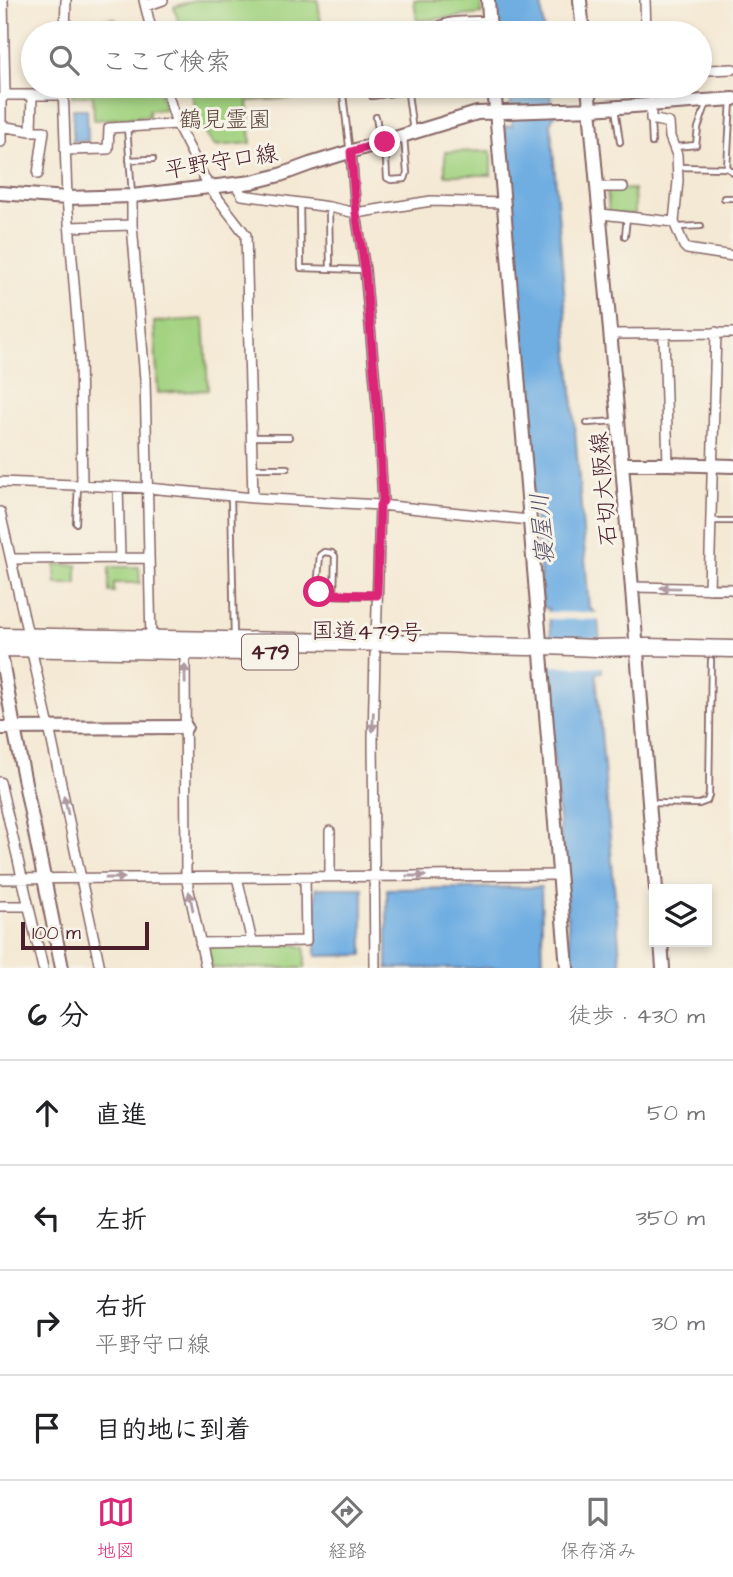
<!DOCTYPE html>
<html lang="ja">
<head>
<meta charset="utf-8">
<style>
  body { margin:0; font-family:"Architects Daughter","Klee One",sans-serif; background:#f2f2f2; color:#202124 }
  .controls { position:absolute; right:21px; bottom:21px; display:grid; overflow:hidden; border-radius:0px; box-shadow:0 4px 10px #0003 }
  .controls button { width:63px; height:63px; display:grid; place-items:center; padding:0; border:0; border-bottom:2px solid #e0e0e0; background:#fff; color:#202124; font:35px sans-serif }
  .scale { position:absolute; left:21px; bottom:18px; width:128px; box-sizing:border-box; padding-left:7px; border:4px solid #4a1f2b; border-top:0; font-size:19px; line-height:24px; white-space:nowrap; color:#4a1f2b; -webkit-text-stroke:5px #f7f3e8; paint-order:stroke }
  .stop { position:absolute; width:21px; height:21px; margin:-16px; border:5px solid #db2777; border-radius:50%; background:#fff }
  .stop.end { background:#db2777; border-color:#fff; box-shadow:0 2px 7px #0008 }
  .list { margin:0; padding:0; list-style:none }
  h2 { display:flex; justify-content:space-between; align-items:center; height:91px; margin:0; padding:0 28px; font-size:30px }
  h2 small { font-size:23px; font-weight:400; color:#757577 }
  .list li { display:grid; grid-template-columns:46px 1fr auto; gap:21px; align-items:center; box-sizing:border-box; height:105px; padding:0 28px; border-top:2px solid #e0e0e0 }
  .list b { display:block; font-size:26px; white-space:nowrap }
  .list p { margin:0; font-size:23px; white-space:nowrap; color:#757577 }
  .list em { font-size:23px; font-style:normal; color:#757577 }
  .icon { flex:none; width:38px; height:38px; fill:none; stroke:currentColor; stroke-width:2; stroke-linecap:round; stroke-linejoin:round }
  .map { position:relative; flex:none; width:733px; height:968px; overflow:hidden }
  .search { position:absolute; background:#fff; box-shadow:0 4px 10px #0003; left:21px; right:21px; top:21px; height:77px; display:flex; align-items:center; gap:18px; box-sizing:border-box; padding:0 24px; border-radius:38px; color:#757577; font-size:26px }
  .sheet { height:511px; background:#fff }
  nav { display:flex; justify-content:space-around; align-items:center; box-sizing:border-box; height:98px; border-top:2px solid #e0e0e0; background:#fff; font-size:19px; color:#757577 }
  nav a { display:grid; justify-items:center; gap:4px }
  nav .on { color:#db2777 }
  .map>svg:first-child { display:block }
  .green { fill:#a3d381; stroke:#767956; stroke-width:2 }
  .water { fill:#6faee2; stroke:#5c6686; stroke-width:2 }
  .pier { fill:#f4e9d4 }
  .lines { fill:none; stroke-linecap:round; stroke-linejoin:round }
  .lane-casing { stroke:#866666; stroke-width:8 }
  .street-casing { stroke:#866666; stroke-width:12 }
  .secondary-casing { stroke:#866666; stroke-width:16 }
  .highway-casing { stroke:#866666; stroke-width:19 }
  .lane { stroke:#fff; stroke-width:4.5 }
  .street { stroke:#fff; stroke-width:9 }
  .secondary { stroke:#fff; stroke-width:12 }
  .highway { stroke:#fff; stroke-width:16 }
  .oneway { fill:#ae9aa0 }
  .route { stroke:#db2777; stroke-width:9 }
  .labels { text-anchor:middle; stroke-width:6; stroke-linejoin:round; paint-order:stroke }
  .shield { fill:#f7f3e8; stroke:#7e5f64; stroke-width:2 }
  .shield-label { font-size:21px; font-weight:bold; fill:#4a1f2b }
  .park-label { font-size:23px; fill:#604c40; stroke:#f7f3e8 }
  .street-label { font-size:23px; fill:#4a1f2b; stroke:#f7f3e8 }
  .water-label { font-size:24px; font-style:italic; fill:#57516b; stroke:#f7f3e8 }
</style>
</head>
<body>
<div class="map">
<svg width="733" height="968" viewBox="0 0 733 968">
  <rect width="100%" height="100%" fill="#f7f3e8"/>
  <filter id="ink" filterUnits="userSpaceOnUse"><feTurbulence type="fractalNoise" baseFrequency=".0143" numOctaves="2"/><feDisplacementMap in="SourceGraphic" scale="14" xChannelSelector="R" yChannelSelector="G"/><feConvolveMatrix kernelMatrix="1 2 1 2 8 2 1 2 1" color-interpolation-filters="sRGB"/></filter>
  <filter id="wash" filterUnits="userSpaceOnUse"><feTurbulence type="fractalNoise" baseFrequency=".00686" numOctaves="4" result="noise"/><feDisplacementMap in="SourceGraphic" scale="28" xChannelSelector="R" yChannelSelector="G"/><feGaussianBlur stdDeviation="1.57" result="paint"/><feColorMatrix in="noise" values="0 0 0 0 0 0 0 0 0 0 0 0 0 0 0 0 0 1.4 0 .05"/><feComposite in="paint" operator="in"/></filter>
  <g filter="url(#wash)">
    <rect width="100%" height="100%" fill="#f4e9d4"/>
    <path class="green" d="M194,0H318L321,25L368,22L369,33H182L174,7Z
      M414,0H479L481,5L482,14L417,21Z
      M115,18L119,33H75V23Z
      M73,86H158L165,109L149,110V116L94,120L93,96H72Z
      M190,86H325L327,96L248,101L251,143L215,146L200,126Z
      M491,151V175H445V152Z
      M634,189L635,214L609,213L607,190Z
      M204,319L208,390L158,393L154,322Z
      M55,565H77V584H56Z
      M109,567H139L140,583H114V592H109Z
      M212,945H296L305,948V968H212L207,949Z"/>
    <path class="water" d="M492,0H541L544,33H494Z
      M501,86H549L551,102L556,115L553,117L551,123L589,608L596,613L598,620L602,667V672L596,673L621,968H572L547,683L549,668L548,637L551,635L548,608H543L504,145L505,126H512V105H511L510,94L502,95Z
      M73,109H87L88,141H73Z
      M541,887L543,968H387V889Z
      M316,888H363V955L316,956Z"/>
    <path class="pier" d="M546,612L600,613L602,620L546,619Z
      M545,637L603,638L605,667L548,666Z"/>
  </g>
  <g filter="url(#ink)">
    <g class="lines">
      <defs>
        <path id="lane" d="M428,33C441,16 469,20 489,19
          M342,86L349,146L351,151
          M371,86L372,96L407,91
          M407,86L413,132
          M731,100L727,168L733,172
          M651,103V86
          M615,108L620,142
          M376,117L380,141
          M651,119L652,143
          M127,127L132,195
          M385,142L387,178L391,180L405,179L407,173L404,137
          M675,147L696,145L698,128L705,108V103
          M129,160L153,159
          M678,167L727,168
          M724,198H733
          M300,204L301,268L365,270
          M329,207L330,269
          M678,227L701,226
          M625,236L627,217
          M587,423L617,421
          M252,437H289
          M253,468H287
          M231,496L234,637
          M710,521H733
          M76,523L78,486
          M334,595L335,556L332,553L324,552L320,555L317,589C319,590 319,592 321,593C327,597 366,595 376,595
          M650,803L699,804L707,801L709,795L711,660"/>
        <path id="street" d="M3,0L5,95
          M144,0L152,33
          M645,0L646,33
          M146,6L163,0
          M65,33L66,0
          M700,67L708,70L733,69
          M63,86L67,198L80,356L82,486
          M165,86L177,124L209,187L246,235L253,498
          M0,101L5,95H63
          M1,102V142
          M651,104V119L669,123L670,137L677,155L678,181L674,222L684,246L687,249L733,256
          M0,126L31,131H44L38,174
          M31,131L32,95
          M65,150L108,149L109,128L177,124
          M351,152L356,213L365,270L378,416L383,501L380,505L376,643
          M235,183L242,195L329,207L356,213L431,201L504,203
          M598,187H623
          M132,196V225L145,379L151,642
          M601,214L674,222
          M69,227L132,225
          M611,334L733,333
          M664,335L668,464
          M0,482L148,488L253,498L380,505L529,520
          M118,487L120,558
          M0,512L49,727L100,968
          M12,559L149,558
          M632,587L733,589
          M709,589L716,332
          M185,651L186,877L206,968
          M0,782L43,968
          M330,876V831
          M237,877L252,942
          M0,879L559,875
          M0,906H29
          M200,943L306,941L305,877
          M375,968L373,739L375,654"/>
        <path id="secondary" d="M488,0L490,33
          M580,0L583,33
          M494,86L567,968
          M588,86L622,464L656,889
          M0,193L67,198L132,196L252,182L280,175L310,164L477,113L591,109L733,99
          M622,464H668L733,466
          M0,649L14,728L62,968
          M0,728L186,727
          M661,942L663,968"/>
        <path id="highway" d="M0,636L450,644L482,646L530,647L546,646L597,648L647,647L733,649
          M0,648L245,652"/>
      </defs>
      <use href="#lane" class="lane-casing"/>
      <use href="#street" class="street-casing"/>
      <use href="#secondary" class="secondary-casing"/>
      <use href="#highway" class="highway-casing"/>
      <use href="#lane" class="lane"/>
      <use href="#street" class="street"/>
      <use href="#secondary" class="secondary"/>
      <use href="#highway" class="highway"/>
    </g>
    <defs><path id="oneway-solid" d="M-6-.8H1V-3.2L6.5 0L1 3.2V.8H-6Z" transform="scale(1.75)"/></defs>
    <g class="oneway">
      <use href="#oneway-solid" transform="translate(670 588) rotate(-179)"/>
      <use href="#oneway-solid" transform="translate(185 674) rotate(-91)"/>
      <use href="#oneway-solid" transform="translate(373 722) rotate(92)"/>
      <use href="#oneway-solid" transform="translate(66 805) rotate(-102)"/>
      <use href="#oneway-solid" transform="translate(416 876)"/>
      <use href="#oneway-solid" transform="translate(115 878)"/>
      <use href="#oneway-solid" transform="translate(191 901) rotate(-102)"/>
    </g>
  </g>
  <g class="lines" filter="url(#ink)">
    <path class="route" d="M319,592L323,594L377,595L380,505L383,501L378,416L365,270L356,213L351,152L385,142"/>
  </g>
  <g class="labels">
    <rect class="shield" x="242" y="634.5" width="56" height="35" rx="5"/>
    <g class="shield-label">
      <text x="270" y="659">479</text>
    </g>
    <g class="park-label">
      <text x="225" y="127">鶴見霊園</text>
    </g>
    <g class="street-label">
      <text transform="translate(221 161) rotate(-9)" y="8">平野守口線</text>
      <text transform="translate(603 489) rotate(-95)" y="8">石切大阪線</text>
      <text transform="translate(367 631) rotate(1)" y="8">国道479号</text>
    </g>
    <g class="water-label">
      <text transform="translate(542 529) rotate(-95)" y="8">寝屋川</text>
    </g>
  </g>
</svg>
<div class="controls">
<button><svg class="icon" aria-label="layers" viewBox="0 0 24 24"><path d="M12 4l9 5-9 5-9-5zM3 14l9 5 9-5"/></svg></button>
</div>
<div class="scale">100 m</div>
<div class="stop" style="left:319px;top:592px"></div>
<div class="stop end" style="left:385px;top:142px"></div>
<div class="search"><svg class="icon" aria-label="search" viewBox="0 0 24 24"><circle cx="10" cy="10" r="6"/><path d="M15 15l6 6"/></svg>ここで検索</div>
</div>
<section class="sheet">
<h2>6 分<small>徒歩 · 430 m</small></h2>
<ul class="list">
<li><svg class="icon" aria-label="ahead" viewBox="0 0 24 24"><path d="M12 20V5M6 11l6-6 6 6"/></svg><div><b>直進</b></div><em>50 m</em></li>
<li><svg class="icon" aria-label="left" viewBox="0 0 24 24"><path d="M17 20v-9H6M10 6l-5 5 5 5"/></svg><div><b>左折</b></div><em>350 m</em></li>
<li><svg class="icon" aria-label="right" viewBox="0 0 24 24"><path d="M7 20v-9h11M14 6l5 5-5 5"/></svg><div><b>右折</b><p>平野守口線</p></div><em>30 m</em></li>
<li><svg class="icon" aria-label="arrive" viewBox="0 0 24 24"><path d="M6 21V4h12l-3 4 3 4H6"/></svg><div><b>目的地に到着</b></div></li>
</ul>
</section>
<nav>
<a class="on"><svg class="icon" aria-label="map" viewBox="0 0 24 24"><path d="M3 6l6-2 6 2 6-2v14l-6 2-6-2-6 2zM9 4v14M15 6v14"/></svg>地図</a>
<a><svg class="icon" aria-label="directions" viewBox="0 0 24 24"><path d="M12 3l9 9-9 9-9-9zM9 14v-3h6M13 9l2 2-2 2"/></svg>経路</a>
<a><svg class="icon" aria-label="saved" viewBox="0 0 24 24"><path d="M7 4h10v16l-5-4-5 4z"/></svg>保存済み</a>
</nav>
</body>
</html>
